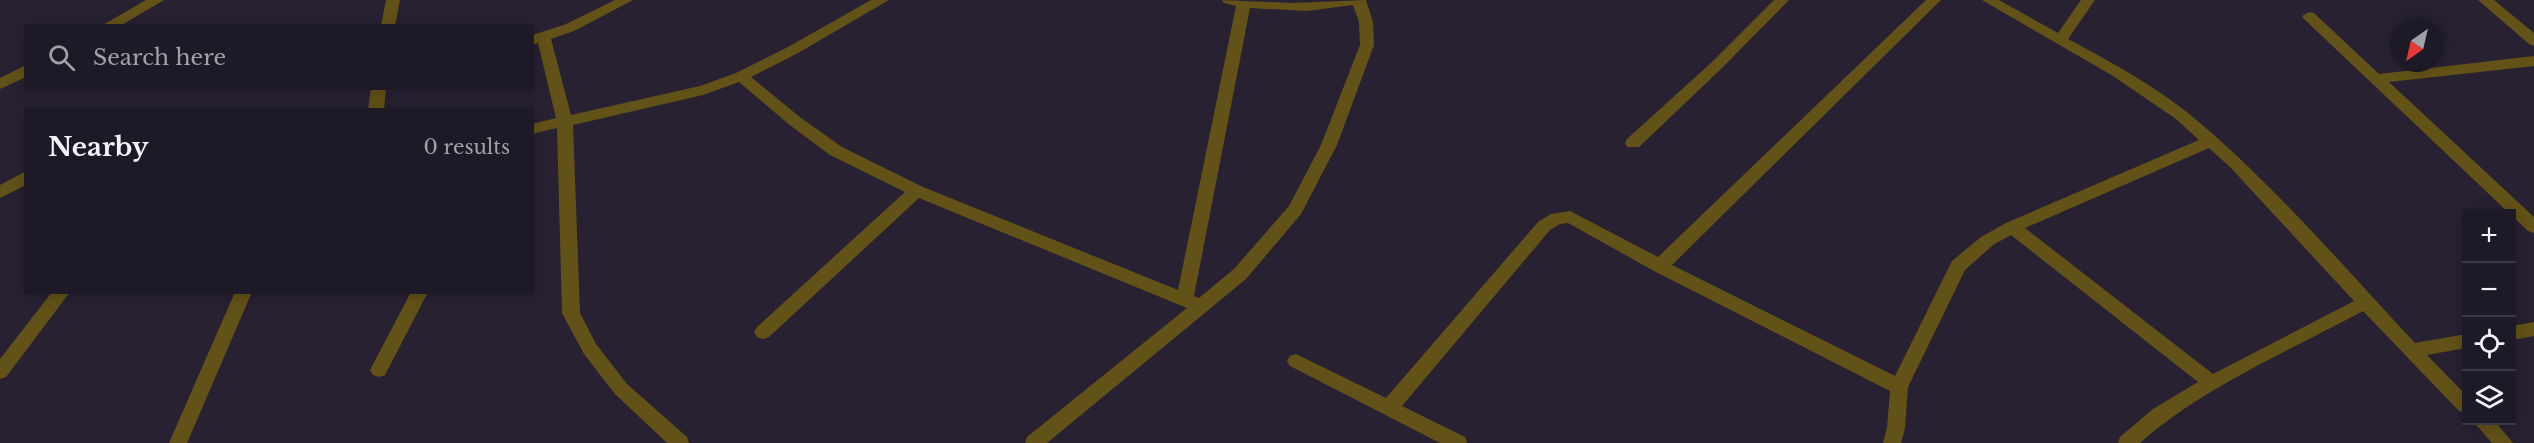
<!DOCTYPE html>
<html lang="en">
<head>
<meta charset="utf-8">
<style>
  body { margin:0; font-family:"Libre Baskerville",serif; background:#25222e; color:#f1f3f6 }
  .controls { position:absolute; right:18px; bottom:18px; display:grid; overflow:hidden; border-radius:0px; box-shadow:0 3px 15px #0003 }
  .controls button { width:54px; height:54px; display:grid; place-items:center; padding:0; border:0; border-bottom:2px solid #3b3843; background:#1d1926; color:#f1f3f6; font:30px sans-serif }
  .compass { position:absolute; left:2390px; top:18px; width:54px; height:54px; border-radius:50%; background:#1d1926; box-shadow:0 3px 15px #0003; rotate:214deg }
  .list { margin:0; padding:0; list-style:none }
  h2 { display:flex; justify-content:space-between; align-items:center; height:78px; margin:0; padding:0 24px; font-size:26px }
  h2 small { font-size:20px; font-weight:400; color:#a0a0a7 }
  .icon { flex:none; width:33px; height:33px; fill:none; stroke:currentColor; stroke-width:2; stroke-linecap:round; stroke-linejoin:round }
  .map { position:relative; flex:none; width:2534px; height:443px; overflow:hidden }
  .search { position:absolute; background:#1d1926; box-shadow:0 3px 15px #0003; left:24px; top:24px; width:510px; height:66px; display:flex; align-items:center; gap:15px; box-sizing:border-box; padding:0 21px; border-radius:0px; color:#a0a0a7; font-size:22px }
  .panel { position:absolute; background:#1d1926; box-shadow:0 3px 15px #0003; left:24px; top:108px; width:510px; height:186px; border-radius:0px }
  .map>svg:first-child { display:block }
  .lines { fill:none; stroke-linecap:round; stroke-linejoin:round }
  .minor { fill:#635217; fill-rule:evenodd }
</style>
</head>
<body>
<div class="map">
<svg width="2534" height="443" viewBox="0 0 2534 443">
  <rect width="100%" height="100%" fill="#272132"/>
  <g class="lines">
    <path class="minor" d="M146,0H164L120,26H101Z
      M386,0H400L395,26H381Z
      M615,0H633L574,31L551,39L571,115L700,86L736,73L788,47L871,0H889L798,53L751,77L801,118L842,147L923,187L1178,290L1236,6L1224,3L1222,0L1292,3L1366,0L1373,22L1374,45L1337,145L1301,214L1246,279L1047,443H1025L1027,437L1187,308L919,198L769,337L763,339L757,337L754,332L757,327L905,192L830,155L791,126L739,82L703,95L573,125L580,313L596,344L627,384L687,437L689,443H667L615,394L584,354L562,313L557,128L532,134V124L556,118L538,43L532,45V35L564,25ZM1353,5L1359,22L1360,45L1321,145L1289,206L1234,269L1199,298L1194,296L1250,8L1307,11Z
      M1774,0H1789L1721,69L1639,147H1627L1625,143L1627,139L1711,63Z
      M1926,0H1941L1672,265L1895,376L1952,261L1981,237L2006,223L2199,140L2176,119L2113,76L1982,0H1999L2058,33L2081,0H2095L2068,39C2109,61 2152,84 2188,113C2271,181 2342,265 2415,343L2466,334V348L2427,355L2466,395V413L2459,411L2363,311C2289,351 2203,387 2140,443H2118L2120,437L2153,409L2198,382L2011,235L1993,245L1965,270L1908,387L1905,428L1901,443H1883L1887,428L1890,391L1654,271L1568,223L1560,224L1550,230L1402,406L1465,437L1467,443H1440L1290,366L1287,361L1290,356L1296,354L1386,398L1538,222L1551,214L1570,211L1658,257ZM2209,148L2231,168L2354,301L2213,374L2025,228Z
      M2478,0H2494L2534,33V46L2529,44Z
      M2309,12L2314,13L2379,74L2534,56V66L2389,82L2534,217V233L2528,231L2304,19L2302,16Z
      M26,65V77L0,89V78Z
      M371,88H386L384,110H368Z
      M26,171V185L0,198V185Z
      M52,292H70L6,377L0,379V359Z
      M235,292H252L187,443H169Z
      M411,292H428L385,375L379,377L373,375L370,370Z
      M2534,322V336L2512,340V326Z
      M2472,420H2494L2513,443H2492Z"/>
  </g>
</svg>
<div class="controls">
<button>+</button>
<button>−</button>
<button><svg class="icon" aria-label="locate" viewBox="0 0 24 24"><circle cx="12" cy="12" r="6"/><path d="M12 2v4M12 18v4M2 12h4M18 12h4"/></svg></button>
<button><svg class="icon" aria-label="layers" viewBox="0 0 24 24"><path d="M12 4l9 5-9 5-9-5zM3 14l9 5 9-5"/></svg></button>
</div>
<svg class="compass" viewBox="-18 -18 36 36"><path d="M0-13l5 13h-10z" fill="#e53935"/><path d="M0 13l5-13h-10z" fill="#a0a0a7"/></svg>
<div class="search"><svg class="icon" aria-label="search" viewBox="0 0 24 24"><circle cx="10" cy="10" r="6"/><path d="M15 15l6 6"/></svg>Search here</div>
<section class="panel">
<h2>Nearby<small>0 results</small></h2>
<ul class="list">
</ul>
</section>
</div>
</body>
</html>
